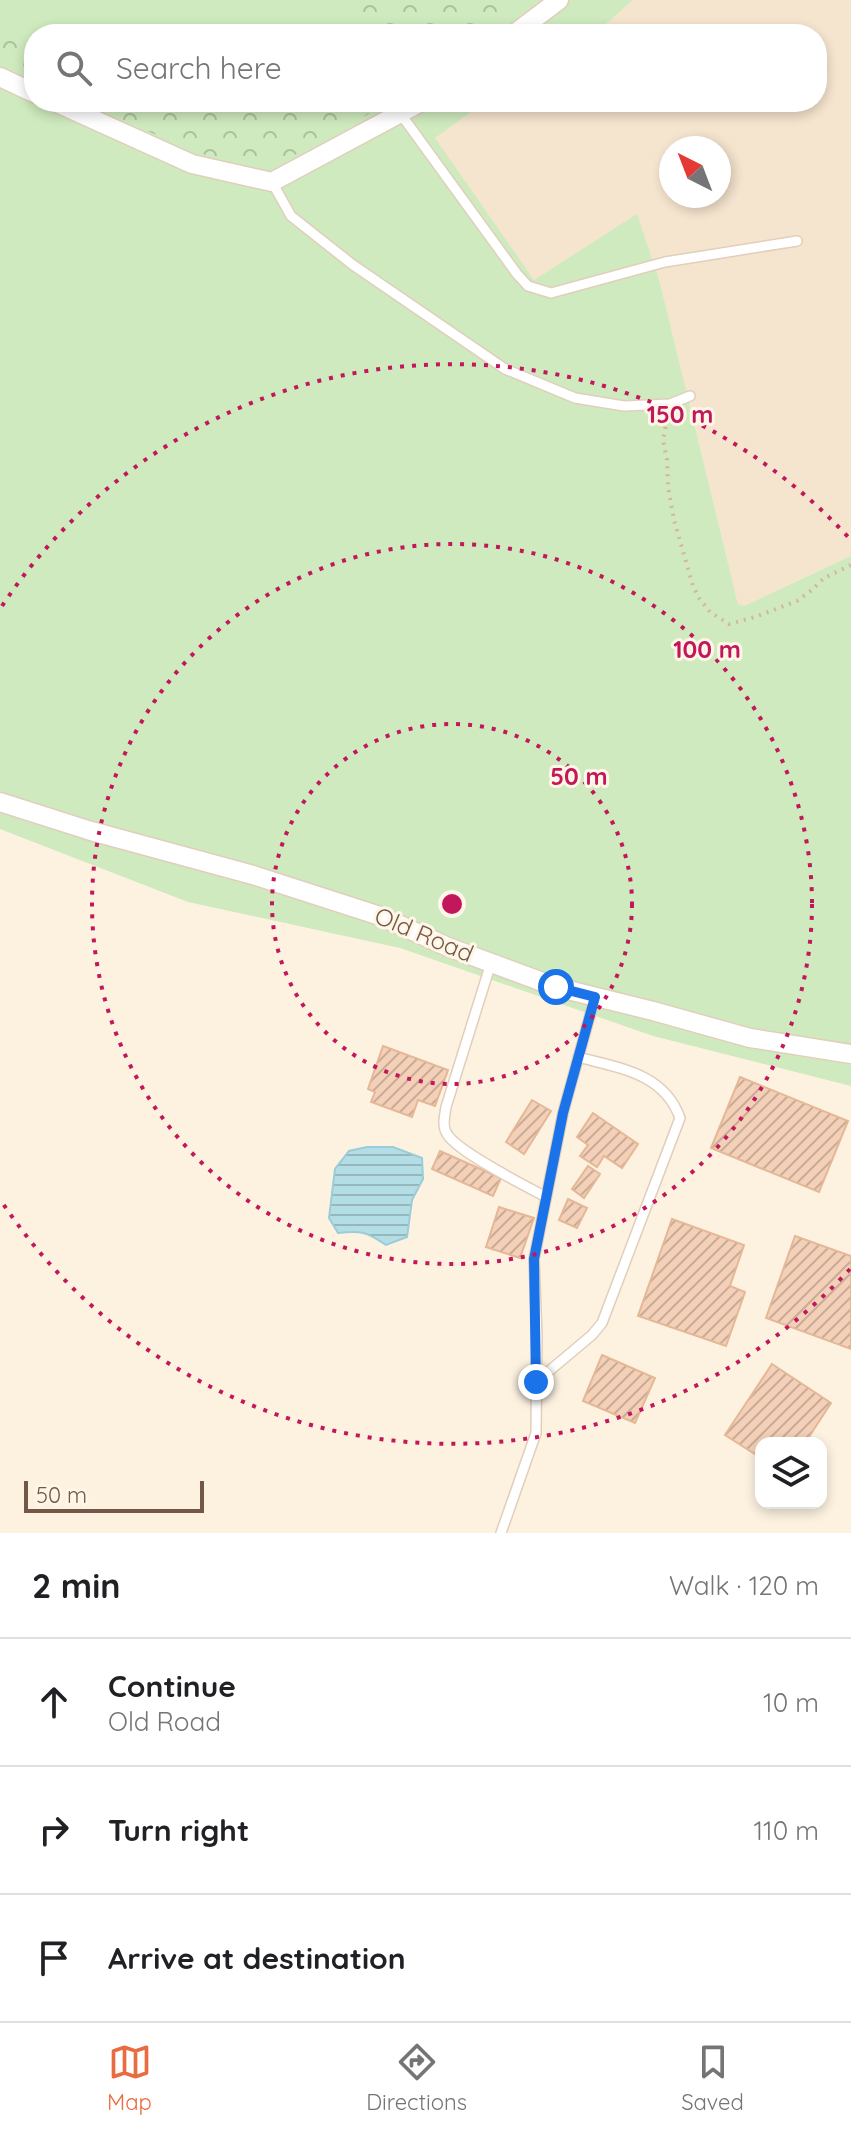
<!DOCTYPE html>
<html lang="en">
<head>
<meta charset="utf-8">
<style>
  body { margin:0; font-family:Quicksand,sans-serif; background:#f6f6f6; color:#202124 }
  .controls { position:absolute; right:24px; bottom:24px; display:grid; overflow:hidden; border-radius:16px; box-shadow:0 4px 12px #0003 }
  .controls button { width:72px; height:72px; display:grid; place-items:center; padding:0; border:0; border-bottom:2px solid #e0e0e0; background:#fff; color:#202124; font:40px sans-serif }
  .compass { position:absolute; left:659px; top:136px; width:72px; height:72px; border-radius:50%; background:#fff; box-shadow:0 4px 12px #0003; rotate:318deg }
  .scale { position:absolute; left:24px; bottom:20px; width:180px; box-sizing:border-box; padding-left:8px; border:4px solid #745847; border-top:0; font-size:22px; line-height:28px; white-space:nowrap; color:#745847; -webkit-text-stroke:6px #fff6e7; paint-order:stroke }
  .stop { position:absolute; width:24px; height:24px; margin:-18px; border:6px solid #1a73e8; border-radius:50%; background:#fff }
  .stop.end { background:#1a73e8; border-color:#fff; box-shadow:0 2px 8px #0008 }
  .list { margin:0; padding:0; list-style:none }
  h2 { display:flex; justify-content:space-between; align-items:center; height:104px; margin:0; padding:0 32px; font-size:34px }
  h2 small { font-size:26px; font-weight:400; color:#757577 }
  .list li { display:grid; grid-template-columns:52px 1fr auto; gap:24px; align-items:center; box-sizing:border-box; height:128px; padding:0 32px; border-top:2px solid #e0e0e0 }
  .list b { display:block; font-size:30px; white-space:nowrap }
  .list p { margin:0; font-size:26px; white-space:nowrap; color:#757577 }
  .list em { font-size:26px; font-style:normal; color:#757577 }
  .icon { flex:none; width:44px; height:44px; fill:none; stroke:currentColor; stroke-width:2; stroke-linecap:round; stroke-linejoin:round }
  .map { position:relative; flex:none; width:851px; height:1533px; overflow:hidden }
  .search { position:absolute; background:#fff; box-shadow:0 4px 12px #0003; left:24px; right:24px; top:24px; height:88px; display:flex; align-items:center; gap:20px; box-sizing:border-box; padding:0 28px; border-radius:32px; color:#757577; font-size:30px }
  .sheet { height:488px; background:#fff }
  nav { display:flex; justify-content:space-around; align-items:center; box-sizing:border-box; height:112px; border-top:2px solid #e0e0e0; background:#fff; font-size:22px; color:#757577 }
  nav a { display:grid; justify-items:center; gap:4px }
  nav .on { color:#eb6b40 }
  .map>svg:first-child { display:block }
  .residential { fill:#f5e4ce; fill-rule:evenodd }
  .green { fill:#cfeabe }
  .forest { fill:url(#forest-crowns) }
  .water { fill:url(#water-rules); stroke:#9acdd8; stroke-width:2 }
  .building { fill:url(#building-hatch); stroke:#e6b797; stroke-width:2 }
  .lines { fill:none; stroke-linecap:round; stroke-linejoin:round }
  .lane-casing { stroke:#e1cebc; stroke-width:12 }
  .street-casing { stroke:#e1cebc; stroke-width:21 }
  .path { stroke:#d7b49a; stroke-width:4; stroke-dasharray:2 6; stroke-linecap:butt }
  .lane { stroke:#fff; stroke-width:9 }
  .street { stroke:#fff; stroke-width:18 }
  .route { stroke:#1a73e8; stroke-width:10 }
  .ring { fill:none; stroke:#c2185b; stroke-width:4; stroke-dasharray:4 8 }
  .labels { text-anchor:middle; stroke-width:6; stroke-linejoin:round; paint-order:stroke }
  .street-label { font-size:24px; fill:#745847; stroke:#fff6e7 }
  .centre { fill:#c2185b; stroke:#fff6e7; stroke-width:4 }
  .ring-label { font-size:24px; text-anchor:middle; font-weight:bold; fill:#c2185b; stroke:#fff6e7; stroke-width:6; stroke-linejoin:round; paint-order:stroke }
</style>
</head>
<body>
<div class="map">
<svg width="851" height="1533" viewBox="0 0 851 1533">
  <defs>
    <pattern id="forest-crowns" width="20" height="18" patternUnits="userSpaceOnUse" patternTransform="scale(2)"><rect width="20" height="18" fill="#cfeabe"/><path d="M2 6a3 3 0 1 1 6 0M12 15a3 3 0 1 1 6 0" fill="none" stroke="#adc09c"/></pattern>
    <pattern id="water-rules" width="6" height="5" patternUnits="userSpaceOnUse" patternTransform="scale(2)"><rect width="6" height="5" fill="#b4dee6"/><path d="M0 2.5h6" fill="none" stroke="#97b7bc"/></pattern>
    <pattern id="building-hatch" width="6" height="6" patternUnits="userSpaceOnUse" patternTransform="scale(2)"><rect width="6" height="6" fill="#f3d0b7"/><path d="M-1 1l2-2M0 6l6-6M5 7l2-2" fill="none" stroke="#c9ac97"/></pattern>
  </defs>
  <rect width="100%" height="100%" fill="#fdf2e0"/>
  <path class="residential" d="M633,0H851V556L744,606L738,604L659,279L637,215L534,280L434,138L485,102H817V34H595ZM671,148H719V196H671Z"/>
  <path class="green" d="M0,0H633L595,34H34V102H485L435,138L534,280L637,214L659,279L738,604L744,606L851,556V1086L653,1036L400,948L188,902L0,829Z"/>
  <path class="forest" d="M355,0H531L489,34H367Z
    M0,19L34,38V83L0,68Z
    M77,102H387L310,151L237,168Z"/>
  <path class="water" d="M367,1147H393L422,1158L423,1179L412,1200L407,1237L386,1245C367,1232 361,1230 338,1233L329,1218L335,1169L349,1151Z"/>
  <path class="building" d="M383,1046L448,1070L435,1106L418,1100L412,1117L371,1102L375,1092L368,1089Z
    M740,1077L848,1121L819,1192L711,1148Z
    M532,1100L551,1111L524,1154L506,1142Z
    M593,1113L638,1144L622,1168L604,1156L597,1167L580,1156L588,1145L577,1137Z
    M440,1151L501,1178L493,1196L432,1169Z
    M588,1166L600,1174L584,1198L572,1189Z
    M568,1199L587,1208L577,1228L559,1220Z
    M499,1207L534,1218L520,1258L486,1247Z
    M672,1219L744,1245L730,1286L745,1292L726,1346L638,1316Z
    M795,1236L851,1256V1349L766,1318Z
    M602,1355L655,1378L635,1423L583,1401Z
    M772,1364L831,1403L805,1443H761V1458L725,1435Z"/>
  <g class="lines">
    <defs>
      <path id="lane" d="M400,113L517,274L528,286L551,293L665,262L797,241
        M272,182L291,216L353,265L505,369L575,398L624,406L670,404L690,396
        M491,963L446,1107C445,1114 442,1125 446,1132C453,1150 526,1186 546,1197
        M536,1382L592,1335L602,1323L680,1118C664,1073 619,1068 578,1057
        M501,1533L536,1433L537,1335L534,1259L563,1113L595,997"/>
      <path id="street" d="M514,34L559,0
        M0,77L34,93
        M55,102L192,164L272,182L421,102
        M0,802L91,831L253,875L380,916L448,947L556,987L653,1011L750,1038L851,1054"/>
    </defs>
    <use href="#lane" class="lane-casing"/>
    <use href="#street" class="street-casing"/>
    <path class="path" d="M667,419L663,440L667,460L668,487L674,520L693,586L699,598L710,612L729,624L755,617L797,601L812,590L824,578L851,565"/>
    <use href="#lane" class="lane"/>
    <use href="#street" class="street"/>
  </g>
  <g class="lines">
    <path class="route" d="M536,1382L534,1259L563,1113L595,997L556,987"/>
  </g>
  <g class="ring">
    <circle cx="452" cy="904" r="180"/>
    <circle cx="452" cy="904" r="360"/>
    <path d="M850 1269A540 540 0 0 1 2 1202M2 606A540 540 0 0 1 850 539"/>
  </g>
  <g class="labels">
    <g class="street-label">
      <text transform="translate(424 935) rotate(23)" y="8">Old Road</text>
    </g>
  </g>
  <circle cx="452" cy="904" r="12" class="centre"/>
  <g class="ring-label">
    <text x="680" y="423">150 m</text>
    <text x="707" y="658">100 m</text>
    <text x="579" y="785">50 m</text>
  </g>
</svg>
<div class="controls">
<button><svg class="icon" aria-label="layers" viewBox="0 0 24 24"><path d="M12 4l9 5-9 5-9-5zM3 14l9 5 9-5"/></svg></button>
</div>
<svg class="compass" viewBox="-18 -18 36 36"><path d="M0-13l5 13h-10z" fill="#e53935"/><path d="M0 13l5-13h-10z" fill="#757577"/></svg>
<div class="scale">50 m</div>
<div class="stop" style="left:556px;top:987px"></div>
<div class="stop end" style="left:536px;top:1382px"></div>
<div class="search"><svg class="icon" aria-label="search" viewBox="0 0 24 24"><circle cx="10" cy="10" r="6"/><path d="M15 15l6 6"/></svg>Search here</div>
</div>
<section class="sheet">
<h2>2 min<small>Walk · 120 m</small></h2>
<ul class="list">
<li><svg class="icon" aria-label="ahead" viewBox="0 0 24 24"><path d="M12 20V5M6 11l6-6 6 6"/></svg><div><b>Continue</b><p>Old Road</p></div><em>10 m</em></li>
<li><svg class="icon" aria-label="right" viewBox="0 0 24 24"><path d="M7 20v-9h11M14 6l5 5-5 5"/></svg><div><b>Turn right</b></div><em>110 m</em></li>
<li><svg class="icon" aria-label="arrive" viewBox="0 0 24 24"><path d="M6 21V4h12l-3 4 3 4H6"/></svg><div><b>Arrive at destination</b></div></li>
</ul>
</section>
<nav>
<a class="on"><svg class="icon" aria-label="map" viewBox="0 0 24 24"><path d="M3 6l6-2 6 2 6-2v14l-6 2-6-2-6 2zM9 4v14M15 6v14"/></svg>Map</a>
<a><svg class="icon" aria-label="directions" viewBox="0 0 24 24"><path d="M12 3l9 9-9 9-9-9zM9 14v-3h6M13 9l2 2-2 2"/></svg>Directions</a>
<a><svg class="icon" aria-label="saved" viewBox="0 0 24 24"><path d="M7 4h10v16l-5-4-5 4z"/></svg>Saved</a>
</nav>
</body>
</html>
